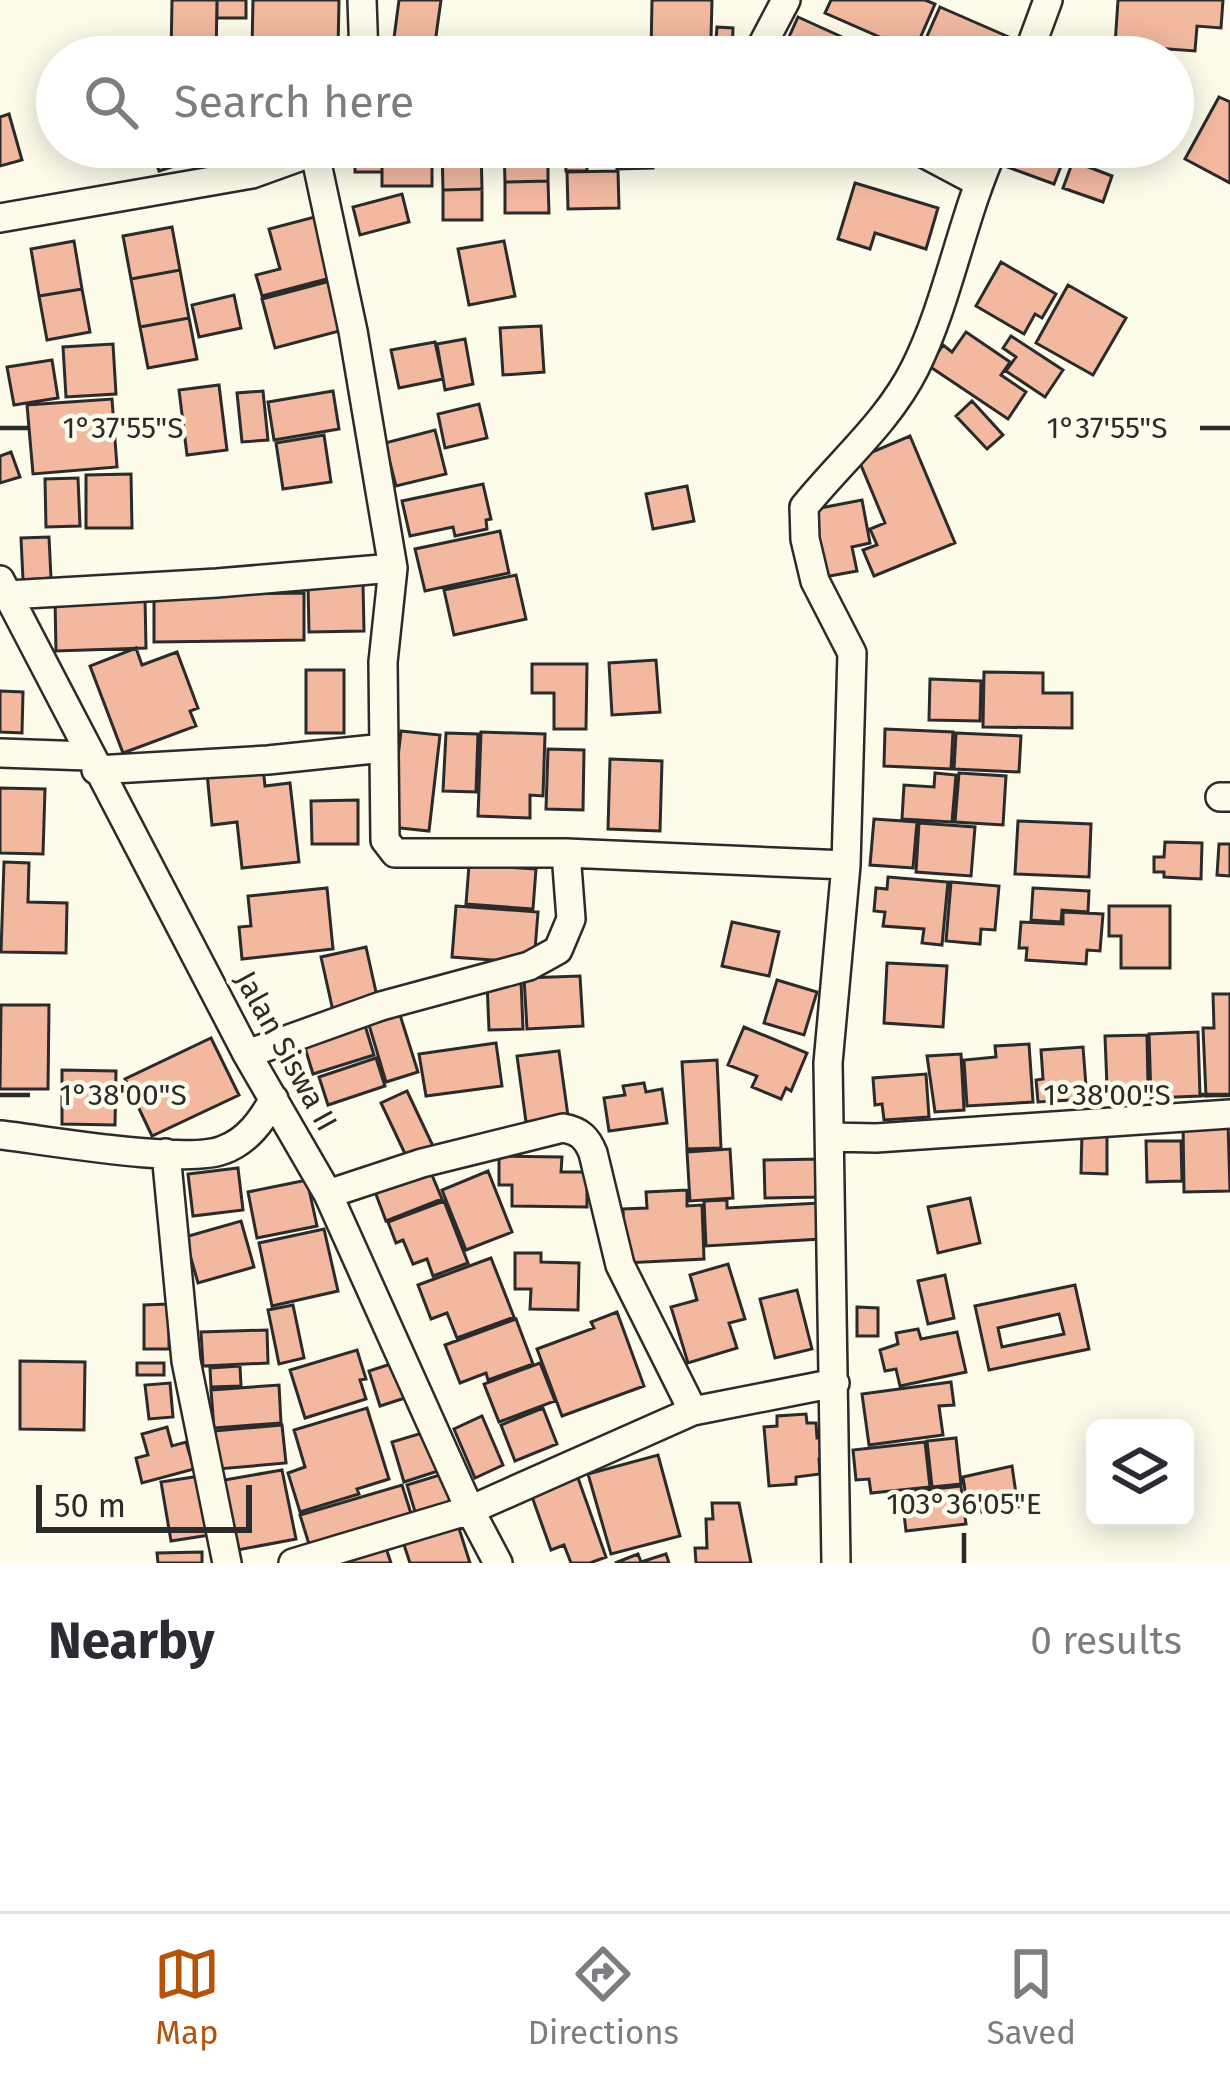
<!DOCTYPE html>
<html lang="en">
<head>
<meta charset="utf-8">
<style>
  body { margin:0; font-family:"Fira Sans",sans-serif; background:#f2f2f3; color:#2b2b33 }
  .controls { position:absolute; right:36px; bottom:36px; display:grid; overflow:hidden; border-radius:18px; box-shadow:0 6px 30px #0003 }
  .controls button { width:108px; height:108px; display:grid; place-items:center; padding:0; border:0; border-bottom:3px solid #e1e1e2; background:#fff; color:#2b2b33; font:60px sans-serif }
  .scale { position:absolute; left:36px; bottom:30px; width:216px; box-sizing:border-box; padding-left:12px; border:6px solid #2b2b2b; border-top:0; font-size:33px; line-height:42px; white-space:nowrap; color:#2b2b2b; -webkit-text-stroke:9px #fdfbea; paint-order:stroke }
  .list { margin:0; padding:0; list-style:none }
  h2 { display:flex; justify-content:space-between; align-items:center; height:156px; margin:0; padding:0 48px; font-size:51px }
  h2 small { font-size:39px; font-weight:400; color:#7c7c81 }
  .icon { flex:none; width:66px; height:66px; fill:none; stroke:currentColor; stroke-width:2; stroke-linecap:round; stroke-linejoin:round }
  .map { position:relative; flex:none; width:1230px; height:1563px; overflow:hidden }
  .search { position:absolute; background:#fff; box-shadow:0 6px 30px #0003; left:36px; right:36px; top:36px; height:132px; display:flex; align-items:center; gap:30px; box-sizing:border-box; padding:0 42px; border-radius:66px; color:#7c7c81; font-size:45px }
  .sheet { height:348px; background:#fff }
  nav { display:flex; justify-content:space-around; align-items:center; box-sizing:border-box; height:168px; border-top:3px solid #e1e1e2; background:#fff; font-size:33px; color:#7c7c81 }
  nav a { display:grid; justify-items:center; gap:6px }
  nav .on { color:#b45309 }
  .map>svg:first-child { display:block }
  .building { fill:#f2b8a0; stroke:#2b2b2b; stroke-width:3; fill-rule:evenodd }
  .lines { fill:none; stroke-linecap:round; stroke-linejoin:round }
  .minor-casing { stroke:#2b2b2b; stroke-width:32 }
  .minor { stroke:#fdfbea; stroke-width:27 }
  .ticks { fill:none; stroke:#2b2b2b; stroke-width:4.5 }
  .labels { text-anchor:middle; stroke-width:9; stroke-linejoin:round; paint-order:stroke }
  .street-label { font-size:30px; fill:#2b2b2b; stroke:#fdfbea }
  .ticks-label { font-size:30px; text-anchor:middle; fill:#2b2b2b; stroke:#fdfbea; stroke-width:9; stroke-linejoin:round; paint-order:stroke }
</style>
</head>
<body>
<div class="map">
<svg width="1230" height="1563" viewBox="0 0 1230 1563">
  <rect width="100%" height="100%" fill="#fdfbea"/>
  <path class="building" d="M172,0H217L216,57H171Z
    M217,0H246V18H217Z
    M253,0H339L338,50L252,48Z
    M399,0H441L435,43L394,38Z
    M652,0H712L711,38H699V53H651Z
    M831,0H925L935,4L914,52L825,13Z
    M1118,0H1223L1221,28L1197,26L1195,51L1115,45Z
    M940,7L1011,38L1003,57H931L920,52Z
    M798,17L864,47L860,57H804L784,48Z
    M717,27L733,28L732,57H700L701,40H716Z
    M1054,41L1097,57H1049Z
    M272,52L325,53V57H272Z
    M1219,97L1230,102V183L1185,159Z
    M9,114L22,160L0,166V117Z
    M151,147H195L199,158L159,171Z
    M355,147H382V172H355Z
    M382,147H432V186H382Z
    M442,147H481L482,189L443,190Z
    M504,147H548V181L505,182Z
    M565,147H587V171H566Z
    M616,147H653V168L617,169Z
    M1000,147H1090L1084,162L1065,156L1054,184L994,162Z
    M1073,161L1112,176L1103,202L1063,188Z
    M618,171L619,208L568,209L567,172Z
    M548,181L549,213H505V182Z
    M855,183L938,208L926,249L875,233L870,249L838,239Z
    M482,189V220H443V190Z
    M402,194L409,222L360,235L353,207Z
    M322,215L338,276L262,296L256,275L280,269L269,229Z
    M172,227L180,270L131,279L123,236Z
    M74,241L82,289L39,296L31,249Z
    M504,241L515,296L469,305L458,249Z
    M1001,262L1056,294L1042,318L1035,314L1024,334L976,306Z
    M180,270L189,318L140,327L131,279Z
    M334,280L347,329L275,348L262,299Z
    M1068,285L1126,318L1093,375L1036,343Z
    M82,289L90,332L47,340L39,296Z
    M234,295L241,328L199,337L192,305Z
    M189,318L197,359L148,368L140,327Z
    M541,326L544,372L503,375L500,328Z
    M966,332L1010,362L1001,375L1026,392L1008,419L929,366L943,345L952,352Z
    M1011,336L1063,370L1045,397L1006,371L1016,357L1003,348Z
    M465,339L473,384L445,390L437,344Z
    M435,342L443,379L399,388L391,350Z
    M113,344L116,394L66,397L63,347Z
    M52,360L58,398L14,405L7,367Z
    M219,385L227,450L187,455L179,390Z
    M263,391L268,440L242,442L237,393Z
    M333,391L339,429L274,440L268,402Z
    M112,399L117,467L33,474L27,405Z
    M972,401L1003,435L987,449L956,416Z
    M479,404L487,438L445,448L438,414Z
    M435,430L446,474L396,486L385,443Z
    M324,435L331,482L283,489L276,443Z
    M910,436L955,543L874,576L863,550L877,545L870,529L885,523L858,458Z
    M11,452L20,477L0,483V456Z
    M131,474L132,528H86V475Z
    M78,478L80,526L46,527L45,479Z
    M483,484L491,519L486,520L487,529L455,536L453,527L410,536L402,501Z
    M687,486L694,521L653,529L646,494Z
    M862,500L870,543L852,547L857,571L824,577L810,510Z
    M500,531L509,573L425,591L415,549Z
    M49,537L51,578L23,580L21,538Z
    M516,575L526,619L454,635L444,590Z
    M363,584L364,631L309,632L308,585Z
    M304,593V640L154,642V595Z
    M145,597L146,648L56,651L55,599Z
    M136,648L142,665L177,652L198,708L190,711L196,726L123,753L90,666Z
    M656,660L660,712L612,715L609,663Z
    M532,664H587L586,729H554V693H532Z
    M306,670H344V733H306Z
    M984,672L1043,673V693H1072V728L983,727Z
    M930,679L981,681L980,721L929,720Z
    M0,691L23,692L22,733L0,732Z
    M885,729L953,732L951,769L884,766Z
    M401,731L440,735L429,831L390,827Z
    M481,732L545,734L543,796L530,795V818L478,816Z
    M446,733L478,734L476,792L443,791Z
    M956,733L1021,736L1019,772L954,769Z
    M548,749L584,750L583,810L546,809Z
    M610,759L662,761L660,831L608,829Z
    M263,768L265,786L290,783L299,862L242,868L237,822L212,825L207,773Z
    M935,773L956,775L952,822L902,819L904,785L934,787Z
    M959,773L1006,776L1003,825L955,822Z
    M0,788L45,789L43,854L0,853Z
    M358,800V844H312L311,801Z
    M874,819L917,822L913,868L870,865Z
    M1018,821L1091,824L1089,877L1015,874Z
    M919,823L975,827L971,876L916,872Z
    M1165,842L1202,843L1201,879L1164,877V872H1154V857H1164Z
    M1219,844H1230V876L1217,875Z
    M4,862L29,863L28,902L67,903L66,953L1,952Z
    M469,865L536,869L533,909L466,904Z
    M888,877L948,882L942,945L922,943L924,929L883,926L885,912L874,911L876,888L887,889Z
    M951,882L999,886L995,930L981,929L980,944L946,941Z
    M327,888L333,949L242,959L239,927L251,926L248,896Z
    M1033,888L1089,891L1088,912L1062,910L1061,922L1031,920Z
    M456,906L538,912L534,963L452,957Z
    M1109,906H1170V968H1121V936H1109Z
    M1063,912L1103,914L1100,951L1087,950L1086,964L1026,960L1027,948H1019L1021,922L1063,924Z
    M732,922L779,932L769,976L722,966Z
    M366,947L378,1001L333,1011L321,957Z
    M887,963L947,966L943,1027L884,1023Z
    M580,976L583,1026L527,1029L524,978Z
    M521,980L523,1029L489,1030L487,982Z
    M777,980L817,992L804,1035L764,1023Z
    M1213,994H1230V1095L1206,1096L1203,1028H1214Z
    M1,1005H49L48,1089H0Z
    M400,1015L418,1072L386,1082L369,1025Z
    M364,1022L374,1055L313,1074L303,1041Z
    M744,1027L807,1053L791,1091L786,1088L781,1099L752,1087L757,1076L728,1065Z
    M1198,1032L1200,1096L1151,1098L1149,1034Z
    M1147,1035L1148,1086L1107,1087L1105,1036Z
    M211,1038L239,1095L152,1136L125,1079Z
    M496,1043L502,1086L426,1096L419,1054Z
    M1029,1044L1033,1102L967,1106L964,1060L996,1057L995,1046Z
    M1083,1047L1087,1099L1038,1102L1036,1080L1043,1079L1041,1050Z
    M559,1051L568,1116L526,1122L517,1056Z
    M961,1054L964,1110L935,1112L927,1056Z
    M376,1058L385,1086L328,1105L319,1077Z
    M717,1060L721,1148L687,1149L682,1062Z
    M62,1070L116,1071L115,1125L62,1124Z
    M926,1074L929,1117L884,1120L882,1104L875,1105L873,1078Z
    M644,1083L646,1092L662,1089L667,1123L609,1131L604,1098L625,1095L623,1086Z
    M407,1091L433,1146L407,1158L381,1103Z
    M1228,1122L1230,1191L1184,1192L1183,1123Z
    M1082,1133H1107V1174L1081,1173Z
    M1146,1141H1181L1182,1181L1147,1182Z
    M730,1149L733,1198L690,1201L687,1152Z
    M499,1156L562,1157L561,1172H587V1207L512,1206V1185H499Z
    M823,1159L824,1197L765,1198L764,1160Z
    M238,1168L243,1210L193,1216L188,1174Z
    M429,1168L442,1199L386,1221L374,1189Z
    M488,1171L512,1232L466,1250L442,1190Z
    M307,1180L317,1226L257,1238L248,1192Z
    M687,1190V1206L702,1205L704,1259L625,1263L623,1209L647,1208L646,1192Z
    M970,1198L980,1243L938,1253L928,1207Z
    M727,1200V1208L820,1203L821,1239L706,1246L704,1201Z
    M444,1201L468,1263L433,1276L427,1259L413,1264L403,1240L396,1243L388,1222Z
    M241,1221L254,1267L198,1283L185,1237Z
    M324,1229L338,1291L272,1306L259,1243Z
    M515,1253H541V1262L579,1263L578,1310L530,1309L531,1289H515Z
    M491,1258L514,1317L457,1338L447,1313L431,1319L418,1285Z
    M728,1264L745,1319L729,1323L737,1348L688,1363L671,1307L697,1300L690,1275Z
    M945,1275L954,1318L928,1324L918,1281Z
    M1075,1285L1089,1349L989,1370L975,1306ZM1059,1314L1064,1334L1002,1347L998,1328Z
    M797,1290L812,1349L775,1358L760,1299Z
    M169,1304V1349H144V1305Z
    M293,1305L304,1358L279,1364L268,1310Z
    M857,1307L878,1308V1336H857Z
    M617,1312L644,1386L562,1416L537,1349L594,1328L591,1322Z
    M516,1319L533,1364L488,1380L486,1373L460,1383L445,1345Z
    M918,1329L921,1339L957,1332L966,1372L900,1386L896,1369L885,1371L880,1350L898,1344L896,1333Z
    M267,1330L268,1363L203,1366L201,1332Z
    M357,1350L366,1379L360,1380L366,1399L305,1418L290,1370Z
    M20,1361L85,1362L84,1430L20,1429Z
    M397,1362L408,1397L380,1406L369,1371Z
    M137,1363H164V1375H137Z
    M540,1363L555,1401L499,1422L484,1384Z
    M240,1366L241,1386L211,1387L210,1368Z
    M951,1382L954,1405L939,1406L943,1435L869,1445L862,1394Z
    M170,1383L173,1417L149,1419L145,1385Z
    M279,1385L281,1423L214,1428L211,1390Z
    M367,1408L389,1479L357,1489L359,1494L300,1512L288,1473L305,1467L294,1430Z
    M543,1408L557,1444L515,1461L501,1425Z
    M806,1414L807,1423H816L817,1438H827L828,1458L819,1459L820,1474L796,1477V1484L769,1486L764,1427L777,1426V1416Z
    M482,1416L503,1465L475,1478L454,1429Z
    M282,1425L286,1463L218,1469L214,1431Z
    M167,1427L172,1446L186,1442L194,1469L142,1483L136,1458L148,1455L142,1434Z
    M432,1430L444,1469L404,1482L392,1442Z
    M956,1438L961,1484L932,1487L927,1441Z
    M925,1442L930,1487L871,1493L869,1479L856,1480L853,1450Z
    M658,1455L680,1536L611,1554L588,1474Z
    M1012,1466L1018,1507L982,1512L980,1503L967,1504L963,1477Z
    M282,1470L296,1539L232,1551L219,1481Z
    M446,1473L459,1513L419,1525L407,1485Z
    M200,1476L210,1535L171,1541L161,1482Z
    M578,1478L606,1557L590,1563H571L564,1545L551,1550L531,1494Z
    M402,1485L414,1523L312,1554L300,1515Z
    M961,1486L966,1524L906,1531L903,1505L918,1503L916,1491Z
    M712,1503H739L751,1563H696L695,1548H707L706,1519H713Z
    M457,1522L470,1563H410L402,1539Z
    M385,1545L391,1563H347L345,1559Z
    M202,1552V1563H158L157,1553Z
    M638,1554L641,1562L666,1554L669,1563H615Z"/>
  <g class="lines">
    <defs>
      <path id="minor" d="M362,0L364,57
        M756,57L786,0
        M1027,57L1048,0
        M912,147L978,182
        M315,154L353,331L393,568L383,662L385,840L395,853H566L846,865
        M0,218L252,174L327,147
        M0,580L247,1054L328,1194L470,1510L498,1563
        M8,595L217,583L393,568
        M0,753L88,756
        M96,770L268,760L384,748
        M1220,797H1230
        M247,1054L381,1006L529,966L558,950L571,919L566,853
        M0,1135C46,1140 186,1165 223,1150C248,1141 262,1120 274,1099
        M831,1137L876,1138L1230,1114
        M166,1153L186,1361L227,1563
        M328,1194L422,1163L563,1128C580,1131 587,1138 593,1153L620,1265L693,1411
        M293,1563L470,1510L693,1411L835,1383
        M836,1563L828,1063L846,865L852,653L815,581L805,539L804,507C841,461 888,422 915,368C948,302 962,217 994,147"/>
    </defs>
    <use href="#minor" class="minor-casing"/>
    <use href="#minor" class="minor"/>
  </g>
  <path class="ticks" d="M0,428H30M1200,428H1230M0,1095H30M1200,1095H1230M964,1533V1563"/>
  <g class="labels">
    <g class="street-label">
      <text transform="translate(286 1051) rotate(61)" y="10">Jalan Siswa II</text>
    </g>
  </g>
  <g class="ticks-label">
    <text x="123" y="438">1°37'55"S</text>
    <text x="1107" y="438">1°37'55"S</text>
    <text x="123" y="1105">1°38'00"S</text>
    <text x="1107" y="1105">1°38'00"S</text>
    <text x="964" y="1514">103°36'05"E</text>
  </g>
</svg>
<div class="controls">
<button><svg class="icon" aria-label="layers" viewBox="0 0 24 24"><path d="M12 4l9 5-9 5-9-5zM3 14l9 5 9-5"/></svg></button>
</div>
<div class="scale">50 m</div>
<div class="search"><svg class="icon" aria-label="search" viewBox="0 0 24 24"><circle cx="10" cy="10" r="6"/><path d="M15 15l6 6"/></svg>Search here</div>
</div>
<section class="sheet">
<h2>Nearby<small>0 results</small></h2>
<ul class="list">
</ul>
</section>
<nav>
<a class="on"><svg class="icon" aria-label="map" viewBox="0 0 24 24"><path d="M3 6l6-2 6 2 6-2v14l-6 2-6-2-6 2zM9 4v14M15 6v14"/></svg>Map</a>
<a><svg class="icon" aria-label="directions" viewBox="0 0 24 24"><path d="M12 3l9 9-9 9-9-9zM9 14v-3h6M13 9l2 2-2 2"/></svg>Directions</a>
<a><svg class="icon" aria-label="saved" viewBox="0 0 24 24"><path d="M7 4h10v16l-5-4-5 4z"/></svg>Saved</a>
</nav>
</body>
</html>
